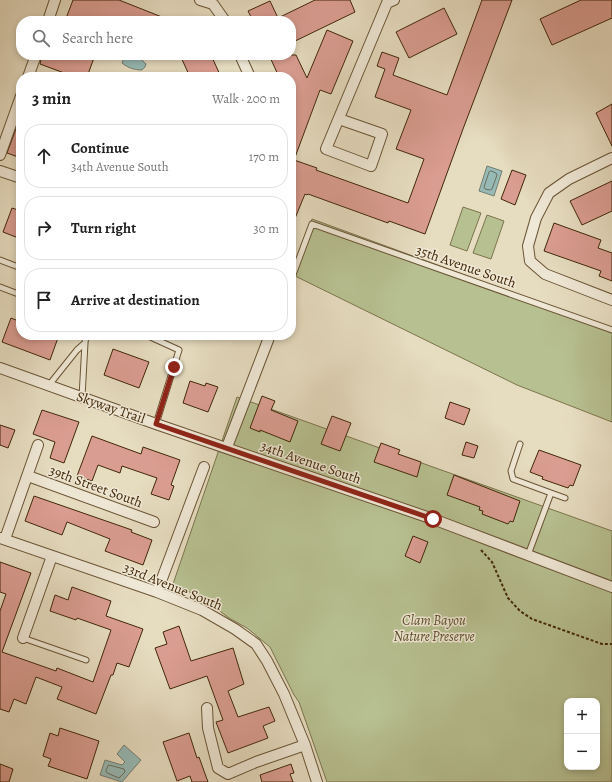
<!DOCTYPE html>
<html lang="en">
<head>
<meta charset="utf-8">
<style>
  body { margin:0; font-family:Alegreya,serif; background:#f2f2f2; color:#222 }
  .controls { position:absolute; right:12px; bottom:12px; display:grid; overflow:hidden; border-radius:8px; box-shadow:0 2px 6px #0003 }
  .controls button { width:36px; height:36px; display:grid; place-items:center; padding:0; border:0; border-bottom:1px solid #e0e0e0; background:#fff; color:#222; font:20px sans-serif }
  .stop { position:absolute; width:12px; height:12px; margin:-9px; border:3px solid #8f2418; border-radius:50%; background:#fff }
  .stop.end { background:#8f2418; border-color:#fff; box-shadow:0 1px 4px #0008 }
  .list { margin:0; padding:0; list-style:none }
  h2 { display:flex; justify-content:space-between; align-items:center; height:52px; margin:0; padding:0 16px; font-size:17px }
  h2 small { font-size:13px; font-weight:400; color:#767676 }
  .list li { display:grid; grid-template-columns:26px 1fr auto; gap:12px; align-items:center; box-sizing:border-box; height:64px; margin:0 8px 8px; padding:0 8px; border:1px solid #e0e0e0; border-radius:16px }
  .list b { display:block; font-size:15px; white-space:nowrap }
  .list p { margin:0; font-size:13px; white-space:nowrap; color:#767676 }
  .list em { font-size:13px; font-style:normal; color:#767676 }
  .icon { flex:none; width:22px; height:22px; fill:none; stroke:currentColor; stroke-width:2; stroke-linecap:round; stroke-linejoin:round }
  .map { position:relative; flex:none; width:612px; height:782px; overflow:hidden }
  .search { position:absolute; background:#fff; box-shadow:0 2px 6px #0003; left:16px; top:16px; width:280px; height:44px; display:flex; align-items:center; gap:10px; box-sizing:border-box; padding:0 14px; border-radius:16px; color:#767676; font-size:15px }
  .panel { position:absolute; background:#fff; box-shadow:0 2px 6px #0003; left:16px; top:72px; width:280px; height:268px; border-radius:16px }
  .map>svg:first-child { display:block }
  .green { fill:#b7c091; stroke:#7c744c; fill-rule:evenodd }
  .water { fill:#97bab6; stroke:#757f70 }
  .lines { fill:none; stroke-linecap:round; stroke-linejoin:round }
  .shore { stroke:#6c705e; stroke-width:1 }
  .building { fill:#da9d91; stroke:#412706 }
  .lane-casing { stroke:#6a5434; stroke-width:7 }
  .street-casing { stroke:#6a5434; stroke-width:12 }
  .path { stroke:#412706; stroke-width:2; stroke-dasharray:3 2; stroke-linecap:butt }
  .lane { stroke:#efe8d6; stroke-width:5 }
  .street { stroke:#efe8d6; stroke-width:10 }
  .route { stroke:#8f2418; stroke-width:5 }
  .labels { text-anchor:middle; stroke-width:3; stroke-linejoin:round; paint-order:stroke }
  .street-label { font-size:14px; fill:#412706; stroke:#efe8d6 }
  .park-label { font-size:14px; font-style:italic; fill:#5e4d29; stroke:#efe8d6 }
</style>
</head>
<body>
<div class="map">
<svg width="612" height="782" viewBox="0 0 612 782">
  <rect width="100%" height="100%" fill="#e6dcc0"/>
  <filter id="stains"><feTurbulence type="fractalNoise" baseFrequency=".005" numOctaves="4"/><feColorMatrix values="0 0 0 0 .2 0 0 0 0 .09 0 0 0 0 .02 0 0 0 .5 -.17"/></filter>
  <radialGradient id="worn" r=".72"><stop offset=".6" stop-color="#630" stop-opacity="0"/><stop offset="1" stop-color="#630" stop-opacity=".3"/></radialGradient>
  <path class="green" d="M463,207L481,213L467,251L450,245Z
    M487,215L504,221L491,259L473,253Z
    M312,219L612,329V422L517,385L293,275Z
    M237,397L612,531V782H327L299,702L294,695L270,647L247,628L229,618L204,599L173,584ZM567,701H597V767H567Z"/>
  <path class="water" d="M125,55L138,59L140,58L146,64L145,67L142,70C135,70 128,68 122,63Z
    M487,166L502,171L494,196L479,191Z
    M124,745L141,760L122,782L100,775L105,760L122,765L125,762L117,754Z"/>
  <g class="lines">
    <path class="shore" d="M491,171L496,173L497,175L492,189L490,190L485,189L484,187L489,172Z
      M109,765L124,769L125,772L119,778L107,773L106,771Z"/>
  </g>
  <path class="building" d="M73,0H119L172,21H65Z
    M315,0H350L355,12L291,43V21H253L248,11L270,1L278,18Z
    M482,0H512L463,129L425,234L389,221L388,223L308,194L307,195L305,194L291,228V77H279L269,55H296L307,78L327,30L353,41L331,94L320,90L294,160L317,168L316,170L408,203L424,159L396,149L411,110L375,97L385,69L377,66L382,52L399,58L393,75L447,95Z
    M612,0V18L552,45L540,19L581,0Z
    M444,8L457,34L409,58L396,32Z
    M42,55H95L87,77H75L40,64Z
    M180,55H211L221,77H190Z
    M612,104V146L596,113Z
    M21,115V158L7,153Z
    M512,170L526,175L515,205L501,199Z
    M612,181V211L582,225L570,201Z
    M12,208L21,211V239L3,232Z
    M554,223L601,240L598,248L612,253V281L599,276L601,271L544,251Z
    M11,318L21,322V335H59L50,360L2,342Z
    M113,349L149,362L139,388L104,375Z
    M190,381L205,386L206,383L218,387L208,412L183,403Z
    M262,396L275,401L271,410L298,421L290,442L260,430V432L250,428Z
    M450,402L470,409L464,425L445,418Z
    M42,410L79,422L64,463L50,458L55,442L33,434Z
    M332,416L351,423L340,451L321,444Z
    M0,425L15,430L8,448L0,445Z
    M92,436L141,454L143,447L180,460L171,485L174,486L169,500L151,494L157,478L122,466L120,473L98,465L92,481L77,476Z
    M466,442L478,446L474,458L462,455Z
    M381,443L400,450L398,454L421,462L417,477L374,462Z
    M539,450L581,465L573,486L570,485L568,488L542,479L543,477L530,472Z
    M454,475L520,501L513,522L510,521L508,524L482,514L483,511L479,510L480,507L447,495Z
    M34,496L132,530L131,532L152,540L143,565L105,551L110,539L67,522L62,535L25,521Z
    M413,536L428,542L420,563L405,556Z
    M0,562L31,573L2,652L56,671L57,668L93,682L111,630L77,618L76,620L50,611L55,595L68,600L72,587L111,601L106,616L143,629L129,667L117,663L113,675H111L96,714L57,699L62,687L36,677L26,704L14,699L9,712L0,709V611L6,594L0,592Z
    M179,626L191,661L233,648L244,684L228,691L238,717L269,707L275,721L263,726L268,738L228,753L216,722L223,720L207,676L170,689L155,648L167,644L163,632Z
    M60,728L99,741L87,779L48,766L51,759L43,756L50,733L58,736Z
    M189,733L197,758L199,757L208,782H192L190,776L177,781L163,742Z
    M0,764L13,769L9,782H0Z
    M291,764L294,773L290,774L293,782H262L260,775Z"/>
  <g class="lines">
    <defs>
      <path id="lane" d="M0,260L21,268
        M291,280L312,224L612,330
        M0,287L21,295
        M146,335L179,350L156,424
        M85,343L86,335
        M49,385L77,350L85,343L82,397
        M520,444L511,471L513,479L551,493
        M528,555L551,493L565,498
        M23,638L86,660"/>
      <path id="street" d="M200,0L213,4L225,21
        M48,21L55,0
        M240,55L250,77
        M28,77L36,55
        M339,119L382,134L371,166L326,149L387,3L394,0
        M0,155L21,96
        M612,158L569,179L549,193L536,218L528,246L530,261L545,274L612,300
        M0,171L21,178
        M0,368L156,424L433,519L612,587
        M227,447L270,335
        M28,476L154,522
        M0,538L157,592L202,610L235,629L256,644L267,661L284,694L305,745L317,782
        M5,539L38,445
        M157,592L204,467
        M23,638L52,556
        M207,708L208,728L218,768L228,774L256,762L305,745"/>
    </defs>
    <use href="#lane" class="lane-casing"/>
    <use href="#street" class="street-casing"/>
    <path class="path" d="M481,550L492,562L508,598L520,611L532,619L602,644H612"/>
    <use href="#lane" class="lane"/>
    <use href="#street" class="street"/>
  </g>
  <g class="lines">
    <path class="route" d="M174,367L156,424L433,519"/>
  </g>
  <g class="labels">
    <g class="street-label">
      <text transform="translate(466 266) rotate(19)" y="5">35th Avenue South</text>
      <text transform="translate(111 407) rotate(19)" y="5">Skyway Trail</text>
      <text transform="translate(311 462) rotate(19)" y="5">34th Avenue South</text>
      <text transform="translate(96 486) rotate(20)" y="5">39th Street South</text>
      <text transform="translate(173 586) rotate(22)" y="5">33rd Avenue South</text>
    </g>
    <g class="park-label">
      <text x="434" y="625">Clam Bayou<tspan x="434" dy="16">Nature Preserve</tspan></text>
    </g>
  </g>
  <rect width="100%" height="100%" filter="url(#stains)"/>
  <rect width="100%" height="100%" fill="url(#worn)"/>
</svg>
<div class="controls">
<button>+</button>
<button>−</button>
</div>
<div class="stop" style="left:433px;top:519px"></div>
<div class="stop end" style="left:174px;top:367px"></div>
<div class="search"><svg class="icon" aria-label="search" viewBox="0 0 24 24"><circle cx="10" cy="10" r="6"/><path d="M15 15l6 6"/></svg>Search here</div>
<section class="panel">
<h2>3 min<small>Walk · 200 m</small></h2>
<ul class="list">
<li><svg class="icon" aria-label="ahead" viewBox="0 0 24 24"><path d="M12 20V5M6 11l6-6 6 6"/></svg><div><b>Continue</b><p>34th Avenue South</p></div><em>170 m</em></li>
<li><svg class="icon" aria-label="right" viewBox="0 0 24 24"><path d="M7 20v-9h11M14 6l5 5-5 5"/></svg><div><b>Turn right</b></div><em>30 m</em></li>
<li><svg class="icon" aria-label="arrive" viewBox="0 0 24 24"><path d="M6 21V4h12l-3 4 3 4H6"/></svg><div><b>Arrive at destination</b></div></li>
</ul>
</section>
</div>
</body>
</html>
